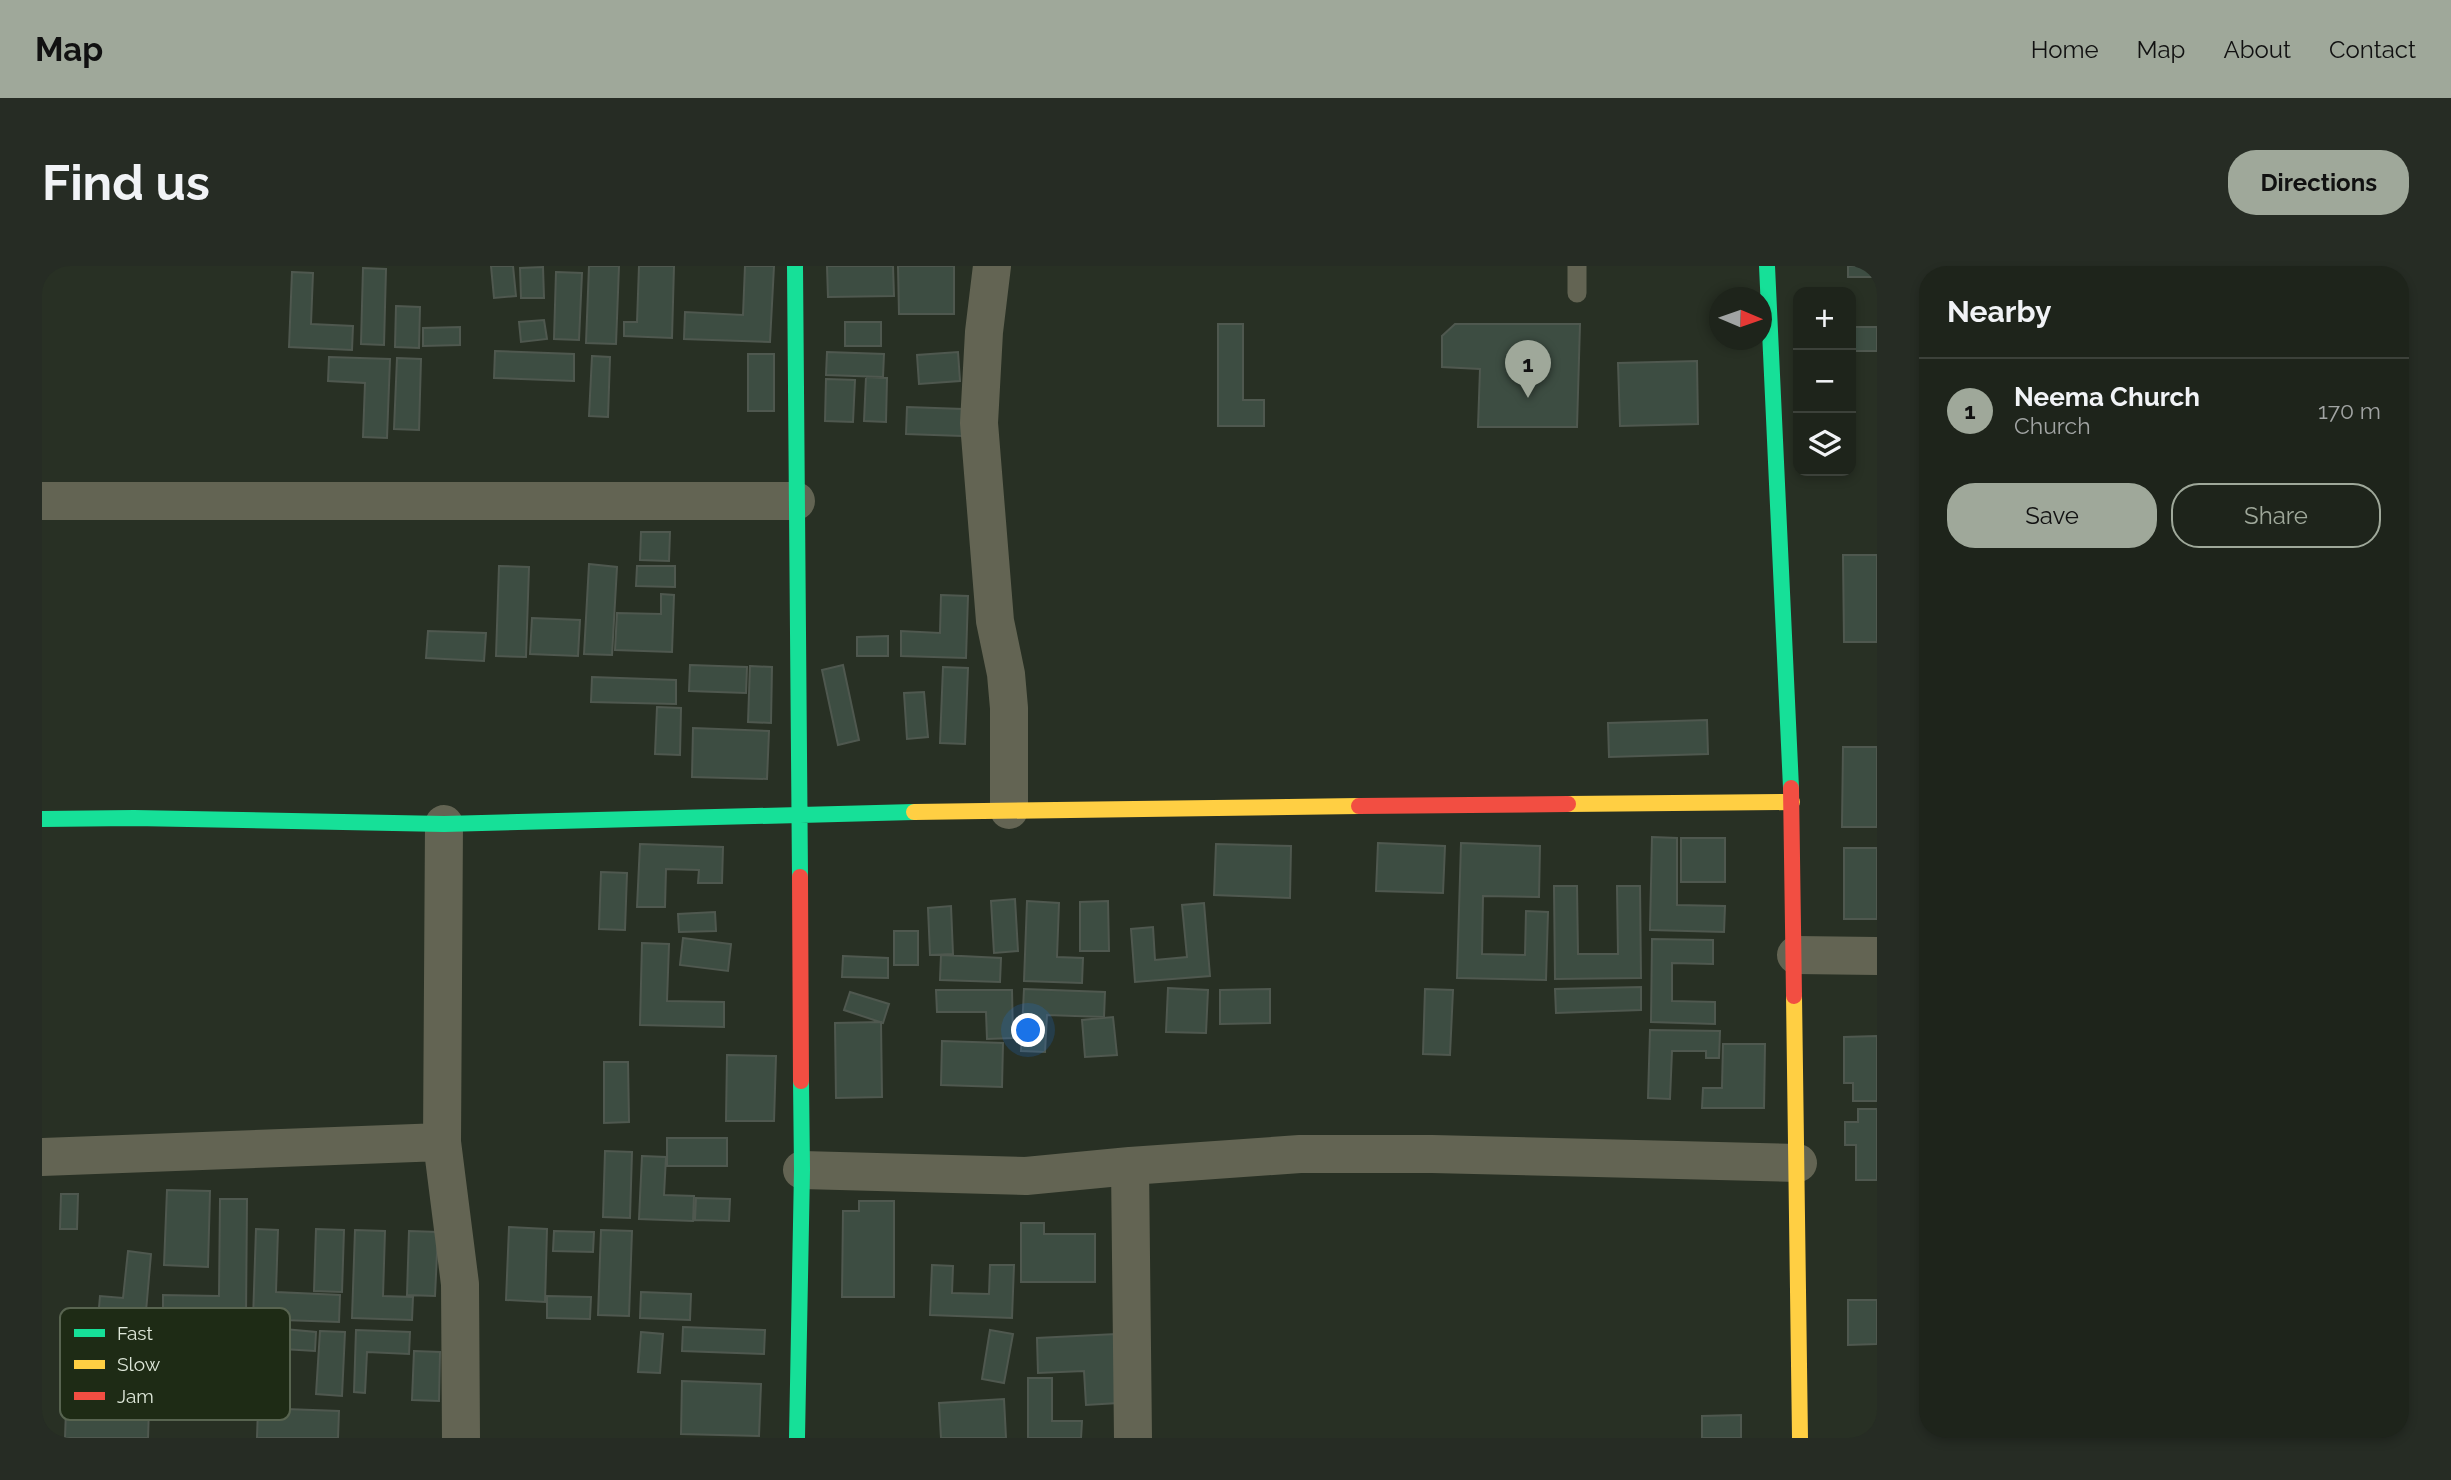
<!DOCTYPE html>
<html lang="en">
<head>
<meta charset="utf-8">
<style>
  body { margin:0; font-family:Raleway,sans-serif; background:#262c24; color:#f1f3f6 }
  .controls { position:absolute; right:21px; top:21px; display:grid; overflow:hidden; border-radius:14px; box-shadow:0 4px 10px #0003 }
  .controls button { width:63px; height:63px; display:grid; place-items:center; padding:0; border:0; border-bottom:2px solid #3c413a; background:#1e241b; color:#f1f3f6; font:35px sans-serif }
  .compass { position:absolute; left:1667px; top:21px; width:63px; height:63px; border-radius:50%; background:#1e241b; box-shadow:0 4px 10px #0003; rotate:92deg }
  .you { position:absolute; left:987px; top:765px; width:24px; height:24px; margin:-18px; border:5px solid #fff; border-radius:50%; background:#1a73e8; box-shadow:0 0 0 10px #1a73e833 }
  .badge { display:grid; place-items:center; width:46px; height:46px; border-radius:50%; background:#9fa89a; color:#111; font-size:23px; font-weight:700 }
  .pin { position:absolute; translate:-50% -58px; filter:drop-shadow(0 2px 4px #0008) }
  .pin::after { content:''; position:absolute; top:37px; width:24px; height:21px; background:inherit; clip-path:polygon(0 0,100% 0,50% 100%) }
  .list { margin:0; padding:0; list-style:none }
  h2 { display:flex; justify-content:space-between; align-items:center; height:91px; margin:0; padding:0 28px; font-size:30px }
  h2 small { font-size:23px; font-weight:400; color:#a1a4a3 }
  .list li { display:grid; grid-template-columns:46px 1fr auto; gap:21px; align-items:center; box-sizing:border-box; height:105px; padding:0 28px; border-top:2px solid #3c413a }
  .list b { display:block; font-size:26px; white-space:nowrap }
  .list p { margin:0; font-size:23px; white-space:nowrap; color:#a1a4a3 }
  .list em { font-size:23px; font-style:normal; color:#a1a4a3 }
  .actions { display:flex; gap:14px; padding:21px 28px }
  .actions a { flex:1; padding:16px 0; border:2px solid #9fa89a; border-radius:28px; text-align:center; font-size:24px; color:#9fa89a }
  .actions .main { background:#9fa89a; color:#111 }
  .icon { flex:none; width:38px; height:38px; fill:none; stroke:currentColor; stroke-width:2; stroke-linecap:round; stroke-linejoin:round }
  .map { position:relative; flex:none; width:1835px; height:1172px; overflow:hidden; border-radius:28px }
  header { display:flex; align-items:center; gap:42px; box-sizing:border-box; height:98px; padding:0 35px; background:#9fa89a; color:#111 }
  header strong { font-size:33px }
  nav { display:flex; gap:38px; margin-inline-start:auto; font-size:24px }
  .intro { display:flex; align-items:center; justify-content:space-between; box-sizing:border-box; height:168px; padding:0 42px }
  h1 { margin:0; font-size:49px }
  .button { padding:18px 32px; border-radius:28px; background:#9fa89a; color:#111; font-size:24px; font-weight:700 }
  main { display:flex; gap:42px; padding:0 42px }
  aside { flex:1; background:#1e241b; border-radius:28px; box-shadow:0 4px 10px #0003 }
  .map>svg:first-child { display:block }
  .building { fill:#3d4d42; stroke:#4f584f; stroke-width:2 }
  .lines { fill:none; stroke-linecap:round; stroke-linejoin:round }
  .lane { stroke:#636453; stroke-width:19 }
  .street { stroke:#636453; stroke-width:38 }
  .fast { stroke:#16e098; stroke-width:16 }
  .slow { stroke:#ffcf43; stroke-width:16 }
  .jam { stroke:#f24e42; stroke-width:16 }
  .key { fill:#1e2b15; stroke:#586450; stroke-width:2 }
  .key-label { font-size:19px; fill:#dfe8da }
</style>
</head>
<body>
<header>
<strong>Map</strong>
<nav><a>Home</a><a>Map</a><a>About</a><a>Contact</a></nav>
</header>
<div class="intro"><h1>Find us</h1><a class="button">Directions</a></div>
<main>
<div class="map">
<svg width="1835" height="1172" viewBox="0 0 1835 1172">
  <rect width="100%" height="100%" fill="#283024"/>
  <path class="building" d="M449,0H471L474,30L452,32Z
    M547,0H577L574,78L544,77Z
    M597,0H632L630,72L582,70V56H595Z
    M703,0H732L728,76L642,73L643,46L701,49Z
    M785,0H851L852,30L786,31Z
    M856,0H912V48H857Z
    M1806,0H1835V11H1806Z
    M501,1L502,32H479L478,2Z
    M321,2L344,3L342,79L319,78Z
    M250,6L271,7L269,58L311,60L310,84L247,81Z
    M514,6L540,7L537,74L512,73Z
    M354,40L378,41L377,82L353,81Z
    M502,54L505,73L479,76L477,56Z
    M803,56H839V80H803Z
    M1176,58H1201V134H1222V160H1176Z
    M1413,58H1538L1535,161H1436L1438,103L1400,101V70Z
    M418,61V79L381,80V62Z
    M1809,61H1835V85H1809Z
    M453,85L532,88V115L452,112Z
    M785,86L842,88L841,111L784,109Z
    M916,86L918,115L877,118L875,89Z
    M706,88H732V145H706Z
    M550,90L568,91L566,151L547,150Z
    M287,91L348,93L345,172L321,171L323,117L286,115Z
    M355,92L379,93L377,164L352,163Z
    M1655,95L1656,158L1578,160L1576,97Z
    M824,111L845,112L844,156L822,155Z
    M784,113L813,114L811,156L783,155Z
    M865,141L921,143L920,170L864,168Z
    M599,266H628L627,295L598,294Z
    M1801,289H1835V376H1802Z
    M547,298L575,301L570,389L542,388Z
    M457,300L487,301L484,391L454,390Z
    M595,300H633V321L594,320Z
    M619,328L632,329L630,386L573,384L575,347L619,348Z
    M899,329L926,330L924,392L859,390V365L898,367Z
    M490,352L538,354L536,390L488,388Z
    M386,365L444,367L442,395L384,392Z
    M846,370V390H815V371Z
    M648,399L705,401L704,427L647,425Z
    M801,399L817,474L796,479L780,404Z
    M708,400L730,401L729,457L706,456Z
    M901,401L926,402L923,478L898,477Z
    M550,411L634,414V438L549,436Z
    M882,426L886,471L865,473L862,427Z
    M615,441L639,442L638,489L613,488Z
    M1665,454L1666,488L1567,491L1566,457Z
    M651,462L727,465L725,513L650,511Z
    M1801,481H1835V561H1800Z
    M1610,571L1635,572V639L1683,640L1682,666L1608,664Z
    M1639,572H1683V616H1639Z
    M1336,577L1403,580L1401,627L1334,625Z
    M1419,577L1498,580L1497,631L1441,630L1440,688L1483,689L1484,645L1506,646L1504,714L1415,712Z
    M598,578L681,581L680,617H656L657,604L624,603L623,641H595Z
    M1174,578L1249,580L1248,632L1172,629Z
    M1802,582H1835V653H1802Z
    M559,606L585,607L583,664L557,663Z
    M1512,620H1535L1536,688H1576L1575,620H1598L1599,712L1513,713Z
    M973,633L976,685L952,687L949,635Z
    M985,635L1017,637L1015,691L1041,692L1040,717L982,715Z
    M1066,635L1067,685H1038V636Z
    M1162,637L1168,710L1093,716L1089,663L1111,661L1113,694L1145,691L1140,639Z
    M909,640L911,688L888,689L886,642Z
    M673,646L674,665L637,666L636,648Z
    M852,665H876V699H852Z
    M641,672L689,678L686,705L638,699Z
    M1610,673L1671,674V698L1630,697V735L1673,736V758L1609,756Z
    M600,677L627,678L625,735L682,736V761L598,759Z
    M899,689L959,692L958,716L898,714Z
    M801,690L846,692V712L800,711Z
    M1599,721V744L1514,747L1513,723Z
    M1126,722L1166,724L1164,767L1124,766Z
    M982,723L1063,726L1062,751L1005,749L1003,786L979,785Z
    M1228,723V757L1178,758V724Z
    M1383,723L1411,724L1408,789L1381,788Z
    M894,724H970L971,772L945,773L944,746H895Z
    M808,726L847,738L841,757L802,744Z
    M1071,751L1075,789L1043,791L1040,754Z
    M839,756L840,831L794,832L793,757Z
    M1608,764L1678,765L1677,792H1664V785H1630L1628,833L1606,832Z
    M1835,770V835H1811V817H1802V771Z
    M900,775L961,777L960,821L899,819Z
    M1681,778H1723L1722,842H1660L1661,822H1680Z
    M685,789L734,790L732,855H684Z
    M562,796H586L587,856L562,857Z
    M1816,843H1835V914H1814V879H1803V856H1816Z
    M625,872H685V900H625Z
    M563,885L590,886L588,952L561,951Z
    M600,890L624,891L622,929L652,930L651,955L597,953Z
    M125,924L168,925L166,1001L122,999Z
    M19,928H36L35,963H18Z
    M654,932L688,933L687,955L653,954Z
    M178,933H205L204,1051H121V1029L177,1030Z
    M817,935H852V1031H800L801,945H817Z
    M979,957H1002V968H1053V1016H979Z
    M467,961L505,963L503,1036L464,1034Z
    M214,963L236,964L234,1026L298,1029L297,1056L211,1053Z
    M274,963L302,964L300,1026L272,1025Z
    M313,964L343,965L341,1030L371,1031L370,1054L310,1052Z
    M559,964L590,965L587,1050L556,1049Z
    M367,965L396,966L393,1030L365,1029Z
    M512,965L552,966L551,986L511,985Z
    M86,985L109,988L103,1057L56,1053L58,1030L81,1032Z
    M890,999L911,1000L910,1027L947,1028L948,999H972L970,1052L888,1049Z
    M599,1026L649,1028L648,1054L598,1052Z
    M505,1030L549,1031L548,1053L505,1052Z
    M1806,1034H1835V1078L1806,1079Z
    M641,1061L723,1064L722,1088L640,1085Z
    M242,1063L274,1066L273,1085L241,1083Z
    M314,1064L368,1066L367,1088L325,1086L323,1127L312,1126Z
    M948,1064L971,1068L962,1117L940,1113Z
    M278,1065L303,1066L300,1130L274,1128Z
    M599,1066L621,1068L618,1107L596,1106Z
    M1074,1068L1076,1137L1044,1139L1042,1105L996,1107L995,1072Z
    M83,1083L109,1085L106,1172H23L24,1144L80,1146Z
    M372,1085L398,1086L397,1135L370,1134Z
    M986,1112H1010V1155H1040L1039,1172H986Z
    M640,1115L719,1118L717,1170L639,1168Z
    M962,1133L964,1172H899L897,1137Z
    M216,1142L297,1145L296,1172H215Z
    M1699,1149V1172H1660V1150Z"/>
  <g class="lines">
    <path class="lane" d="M1535,0V27"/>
    <path class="street" d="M950,0L942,66L937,157L953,355L964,408L967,442V544
      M0,235H754
      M402,558L400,876L418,1018L419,1172
      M1754,689L1835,690
      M0,891L400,876
      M1088,900L1091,1172
      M760,904L984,910L1088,900L1258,888H1390L1756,897"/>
    <path class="fast" d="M753,0L758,611
      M1725,0L1749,522
      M0,553L92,552L402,558L872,546
      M755,1172L760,904L759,815"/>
    <path class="slow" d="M1526,538L1750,536
      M872,546L1317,540
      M1752,730L1758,1172"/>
    <path class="jam" d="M1749,522L1752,730
      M1317,540L1526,538
      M758,611L759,815"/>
  </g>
  <rect x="18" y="1042" width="230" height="112" rx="10" class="key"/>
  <rect x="32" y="1063" width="31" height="8" fill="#16e098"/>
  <rect x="32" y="1094" width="31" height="9" fill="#ffcf43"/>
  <rect x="32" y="1126" width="31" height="8" fill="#f24e42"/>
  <g class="key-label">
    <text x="75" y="1074">Fast</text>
    <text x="75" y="1105">Slow</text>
    <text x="75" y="1137">Jam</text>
  </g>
</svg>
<div class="controls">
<button>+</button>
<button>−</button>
<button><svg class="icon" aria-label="layers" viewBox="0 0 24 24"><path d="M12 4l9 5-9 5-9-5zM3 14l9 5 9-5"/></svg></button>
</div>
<svg class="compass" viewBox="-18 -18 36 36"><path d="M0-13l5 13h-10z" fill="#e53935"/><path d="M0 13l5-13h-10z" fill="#a1a4a3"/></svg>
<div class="you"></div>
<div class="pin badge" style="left:1486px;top:132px">1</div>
</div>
<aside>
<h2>Nearby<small></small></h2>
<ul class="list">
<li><span class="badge">1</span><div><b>Neema Church</b><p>Church</p></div><em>170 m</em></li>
</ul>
<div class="actions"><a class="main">Save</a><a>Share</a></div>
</aside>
</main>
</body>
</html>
